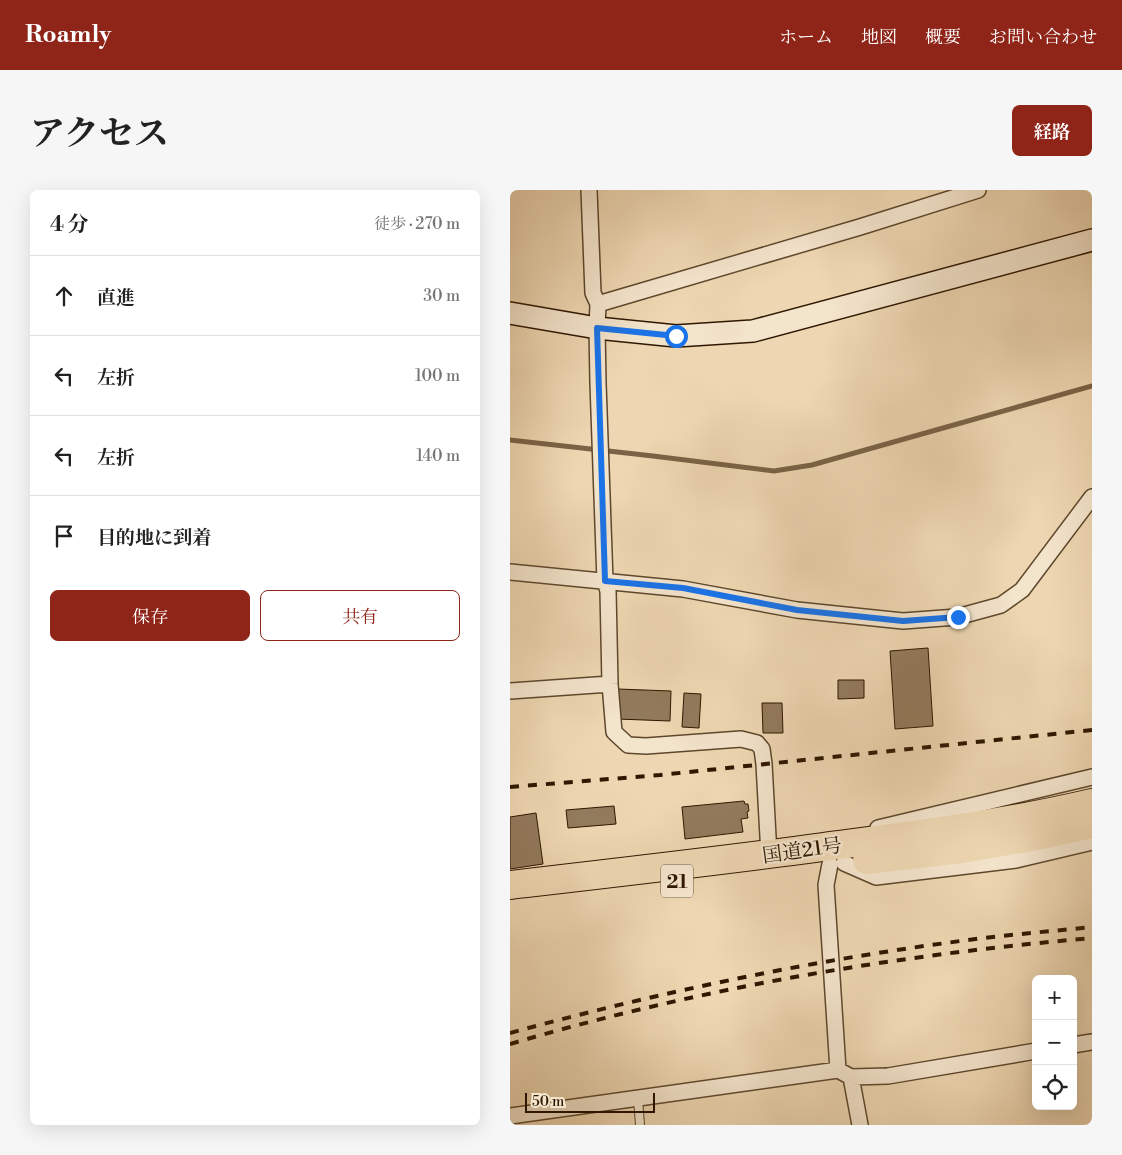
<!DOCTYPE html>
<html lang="ja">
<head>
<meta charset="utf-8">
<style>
  body { margin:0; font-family:"Libre Bodoni","Noto Serif JP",serif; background:#f6f6f6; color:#222 }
  .controls { position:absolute; right:15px; bottom:15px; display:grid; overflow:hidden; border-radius:8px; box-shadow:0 5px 20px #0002 }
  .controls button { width:45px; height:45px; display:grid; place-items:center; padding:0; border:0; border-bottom:1px solid #e0e0e0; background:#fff; color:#222; font:25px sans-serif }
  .scale { position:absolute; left:15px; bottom:12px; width:130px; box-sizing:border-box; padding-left:5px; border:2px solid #2f1700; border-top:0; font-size:14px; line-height:18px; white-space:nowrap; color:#2f1700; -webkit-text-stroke:4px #f3e4cc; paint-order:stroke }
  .stop { position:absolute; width:15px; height:15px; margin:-11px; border:4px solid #1a73e8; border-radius:50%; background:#fff }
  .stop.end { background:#1a73e8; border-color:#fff; box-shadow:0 1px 5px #0008 }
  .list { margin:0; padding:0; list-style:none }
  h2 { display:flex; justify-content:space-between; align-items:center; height:65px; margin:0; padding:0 20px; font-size:21px }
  h2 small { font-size:16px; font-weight:400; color:#767676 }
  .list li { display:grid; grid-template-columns:32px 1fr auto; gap:15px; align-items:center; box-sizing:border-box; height:80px; padding:0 20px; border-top:1px solid #e0e0e0 }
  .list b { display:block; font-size:19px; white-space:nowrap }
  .list em { font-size:16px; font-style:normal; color:#767676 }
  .actions { display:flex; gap:10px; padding:15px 20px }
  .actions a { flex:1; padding:11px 0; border:1px solid #8f2418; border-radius:8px; text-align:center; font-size:18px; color:#8f2418 }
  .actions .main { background:#8f2418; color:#fff }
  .icon { flex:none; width:28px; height:28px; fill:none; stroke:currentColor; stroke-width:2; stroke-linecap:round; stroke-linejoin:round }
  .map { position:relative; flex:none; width:582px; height:935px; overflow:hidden; border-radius:8px }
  header { display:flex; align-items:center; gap:30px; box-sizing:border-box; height:70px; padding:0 25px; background:#8f2418; color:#fff }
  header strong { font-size:24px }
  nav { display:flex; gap:28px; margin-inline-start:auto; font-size:18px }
  .intro { display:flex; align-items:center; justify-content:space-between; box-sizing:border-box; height:120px; padding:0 30px }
  h1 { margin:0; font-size:35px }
  .button { padding:12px 22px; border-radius:8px; background:#8f2418; color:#fff; font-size:18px; font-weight:700 }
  main { display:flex; gap:30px; padding:0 30px }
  aside { flex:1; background:#fff; border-radius:8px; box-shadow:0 5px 20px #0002 }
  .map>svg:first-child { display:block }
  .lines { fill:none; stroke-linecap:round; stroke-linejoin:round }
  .stream { stroke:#7a6346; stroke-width:5 }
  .building { fill:#927a5c; stroke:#2f1700 }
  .lane-casing { stroke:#5e472c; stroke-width:10 }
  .street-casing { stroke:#5e472c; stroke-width:18 }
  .secondary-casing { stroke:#2f1700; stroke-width:24 }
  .highway-casing { stroke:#2f1700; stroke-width:30 }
  .lane { stroke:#f3e4cc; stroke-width:8 }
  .street { stroke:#f3e4cc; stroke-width:15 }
  .secondary { stroke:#f3e4cc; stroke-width:21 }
  .highway { stroke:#edd6b1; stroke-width:28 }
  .rail { stroke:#2f1700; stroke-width:4; stroke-dasharray:9 9; stroke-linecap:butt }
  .route { stroke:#1a73e8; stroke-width:6 }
  .labels { text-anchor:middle; stroke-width:4.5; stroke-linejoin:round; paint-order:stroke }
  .shield { fill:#f3e4cc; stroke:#6a543d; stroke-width:1 }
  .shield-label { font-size:19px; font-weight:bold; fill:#2f1700 }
  .street-label { font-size:20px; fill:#2f1700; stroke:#f3e4cc }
</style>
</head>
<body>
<header>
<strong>Roamly</strong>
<nav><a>ホーム</a><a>地図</a><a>概要</a><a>お問い合わせ</a></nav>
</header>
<div class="intro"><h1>アクセス</h1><a class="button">経路</a></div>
<main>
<aside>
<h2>4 分<small>徒歩 · 270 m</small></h2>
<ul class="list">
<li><svg class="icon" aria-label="ahead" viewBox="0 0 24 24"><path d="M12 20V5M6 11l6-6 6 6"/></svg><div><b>直進</b></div><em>30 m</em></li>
<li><svg class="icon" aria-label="left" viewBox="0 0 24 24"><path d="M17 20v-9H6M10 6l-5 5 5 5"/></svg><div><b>左折</b></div><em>100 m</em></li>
<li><svg class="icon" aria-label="left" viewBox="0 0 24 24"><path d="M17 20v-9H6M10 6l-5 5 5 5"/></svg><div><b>左折</b></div><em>140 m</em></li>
<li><svg class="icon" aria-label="arrive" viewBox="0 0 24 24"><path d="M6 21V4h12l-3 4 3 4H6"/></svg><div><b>目的地に到着</b></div></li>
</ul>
<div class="actions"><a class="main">保存</a><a>共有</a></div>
</aside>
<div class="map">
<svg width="582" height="935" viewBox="0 0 582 935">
  <rect width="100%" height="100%" fill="#edd6b1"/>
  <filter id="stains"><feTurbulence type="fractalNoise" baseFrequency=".004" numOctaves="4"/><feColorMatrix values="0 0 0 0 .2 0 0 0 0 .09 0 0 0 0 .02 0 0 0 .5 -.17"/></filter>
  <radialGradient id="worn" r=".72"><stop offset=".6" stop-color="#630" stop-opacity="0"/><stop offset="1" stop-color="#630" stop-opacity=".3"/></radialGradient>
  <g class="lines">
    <path class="stream" d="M0,250L143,266L264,281L302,275L582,196"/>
  </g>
  <path class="building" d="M418,458L423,536L385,539L380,461Z
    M328,490H354V508L328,509Z
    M108,499L161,501L160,531L107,529Z
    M174,503L191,504L189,538L172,537Z
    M252,513H272L273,543H253Z
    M234,611L235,614H238L239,621L237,622L238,628L231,629L233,642L175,649L172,617Z
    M104,616L106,634L58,638L56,620Z
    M26,623L33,674L0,679V627Z"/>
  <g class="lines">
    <defs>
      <path id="lane" d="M128,909L130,935"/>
      <path id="street" d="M79,0L83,103L88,114
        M0,382L173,399L287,420L393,431L447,427L491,415L512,400L582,307
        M0,501L100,494
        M368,638L582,587
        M259,665L254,574L252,559L247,553L231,549L136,556L118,555L104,542L100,494L98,401L95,391L88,193L87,138L88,114L350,37L468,0
        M334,673L366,687L506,670L582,652
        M320,674L316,695L328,880
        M563,855L582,852
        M341,887L350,935
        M0,926L328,880L341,887L378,886L526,861"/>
      <path id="secondary" d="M0,123L87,138L166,146L243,141L582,50"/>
      <path id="highway" d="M357,670L452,659L522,647L582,634
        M0,695C104,683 209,671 313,657C403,645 493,634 582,613"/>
    </defs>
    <use href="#lane" class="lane-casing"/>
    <use href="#street" class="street-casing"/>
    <use href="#secondary" class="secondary-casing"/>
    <use href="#highway" class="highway-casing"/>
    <use href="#lane" class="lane"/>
    <use href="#street" class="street"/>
    <use href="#secondary" class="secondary"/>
    <use href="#highway" class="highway"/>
    <path class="rail" d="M0,597L150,585L582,540
      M0,843C143,804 288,773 436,753C484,746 533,742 582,737
      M0,854C190,798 385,765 582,748"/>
  </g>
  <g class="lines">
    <path class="route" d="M166,146L87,138L95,391L173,398L287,420L393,431L448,427"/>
  </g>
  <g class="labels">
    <rect class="shield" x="151" y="674.5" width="32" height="33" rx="4"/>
    <g class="shield-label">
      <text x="167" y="698">21</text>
    </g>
    <g class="street-label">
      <text transform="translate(292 660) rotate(-8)" y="7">国道21号</text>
    </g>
  </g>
  <rect width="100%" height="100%" filter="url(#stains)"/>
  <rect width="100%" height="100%" fill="url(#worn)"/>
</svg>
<div class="controls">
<button>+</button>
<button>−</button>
<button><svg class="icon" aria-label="locate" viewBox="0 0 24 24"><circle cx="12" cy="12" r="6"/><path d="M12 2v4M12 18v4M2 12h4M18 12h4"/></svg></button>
</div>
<div class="scale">50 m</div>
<div class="stop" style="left:166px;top:146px"></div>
<div class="stop end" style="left:448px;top:427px"></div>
</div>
</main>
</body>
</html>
